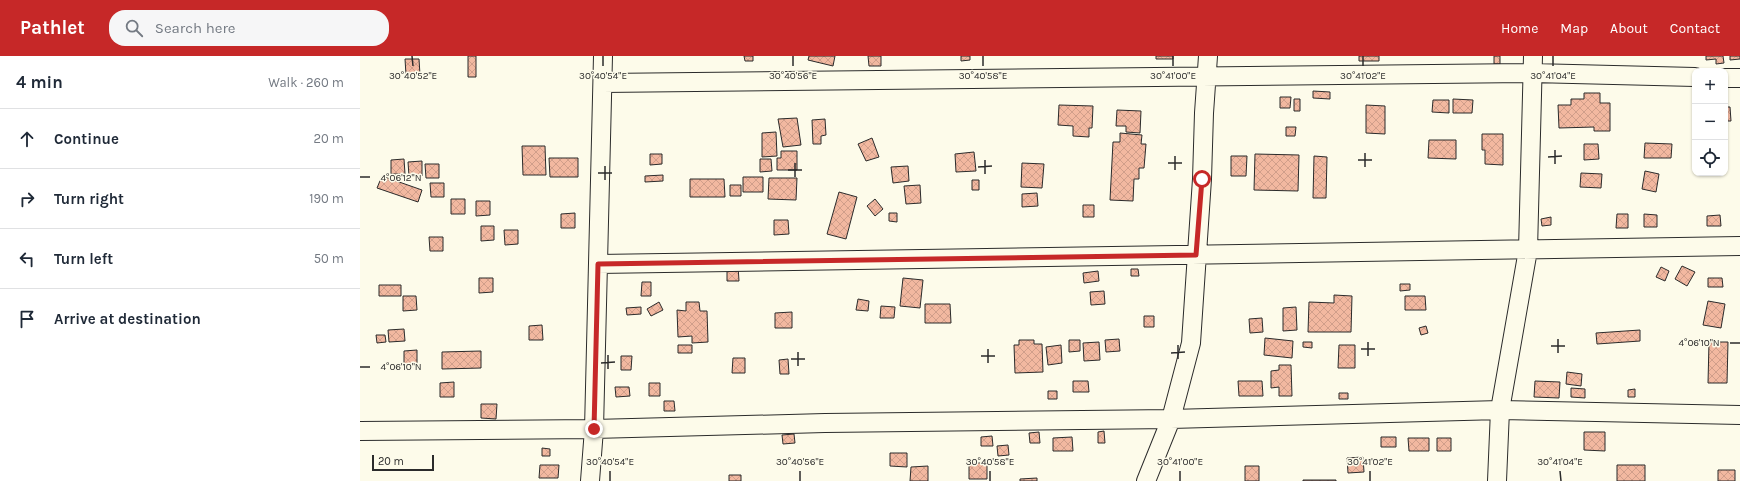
<!DOCTYPE html>
<html lang="en">
<head>
<meta charset="utf-8">
<style>
  body { margin:0; font-family:Karla,sans-serif; background:#f6f6f7; color:#1f2937 }
  .controls { position:absolute; right:12px; top:12px; display:grid; overflow:hidden; border-radius:8px; box-shadow:0 1px 3px #0004 }
  .controls button { width:36px; height:36px; display:grid; place-items:center; padding:0; border:0; border-bottom:1px solid #e0e1e3; background:#fff; color:#1f2937; font:20px sans-serif }
  .scale { position:absolute; left:12px; bottom:10px; width:62px; box-sizing:border-box; padding-left:4px; border:2px solid #2b2b2b; border-top:0; font-size:11px; line-height:14px; white-space:nowrap; color:#2b2b2b; -webkit-text-stroke:3px #fdfbea; paint-order:stroke }
  .stop { position:absolute; width:12px; height:12px; margin:-9px; border:3px solid #c62828; border-radius:50%; background:#fff }
  .stop.end { background:#c62828; border-color:#fff; box-shadow:0 1px 4px #0008 }
  .list { margin:0; padding:0; list-style:none }
  h2 { display:flex; justify-content:space-between; align-items:center; height:52px; margin:0; padding:0 16px; font-size:17px }
  h2 small { font-size:13px; font-weight:400; color:#747a83 }
  .list li { display:grid; grid-template-columns:26px 1fr auto; gap:12px; align-items:center; box-sizing:border-box; height:60px; padding:0 16px; border-top:1px solid #e0e1e3 }
  .list b { display:block; font-size:15px; white-space:nowrap }
  .list em { font-size:13px; font-style:normal; color:#747a83 }
  .icon { flex:none; width:22px; height:22px; fill:none; stroke:currentColor; stroke-width:2; stroke-linecap:round; stroke-linejoin:round }
  .map { position:relative; flex:none; width:1380px; height:425px; overflow:hidden }
  header { display:flex; align-items:center; gap:24px; box-sizing:border-box; height:56px; padding:0 20px; background:#c62828; color:#fff }
  header strong { font-size:19px }
  nav { display:flex; gap:22px; margin-inline-start:auto; font-size:14px }
  .search { width:280px; height:36px; background:#f6f6f7; display:flex; align-items:center; gap:10px; box-sizing:border-box; padding:0 14px; border-radius:16px; color:#747a83; font-size:15px }
  main { display:flex }
  aside { flex:1; background:#fff }
  .map>svg:first-child { display:block }
  .building { fill:url(#building-cross-hatch); stroke:#2b2b2b }
  .lines { fill:none; stroke-linecap:round; stroke-linejoin:round }
  .street-casing { stroke:#2b2b2b; stroke-width:20 }
  .street { stroke:#fdfbea; stroke-width:18 }
  .route { stroke:#c62828; stroke-width:5 }
  .ticks { fill:none; stroke:#2b2b2b; stroke-width:1.5 }
  .ticks-label { font-size:10px; text-anchor:middle; fill:#2b2b2b; stroke:#fdfbea; stroke-width:3; stroke-linejoin:round; paint-order:stroke }
</style>
</head>
<body>
<header>
<strong>Pathlet</strong>
<div class="search"><svg class="icon" aria-label="search" viewBox="0 0 24 24"><circle cx="10" cy="10" r="6"/><path d="M15 15l6 6"/></svg>Search here</div>
<nav><a>Home</a><a>Map</a><a>About</a><a>Contact</a></nav>
</header>
<main>
<aside>
<h2>4 min<small>Walk · 260 m</small></h2>
<ul class="list">
<li><svg class="icon" aria-label="ahead" viewBox="0 0 24 24"><path d="M12 20V5M6 11l6-6 6 6"/></svg><div><b>Continue</b></div><em>20 m</em></li>
<li><svg class="icon" aria-label="right" viewBox="0 0 24 24"><path d="M7 20v-9h11M14 6l5 5-5 5"/></svg><div><b>Turn right</b></div><em>190 m</em></li>
<li><svg class="icon" aria-label="left" viewBox="0 0 24 24"><path d="M17 20v-9H6M10 6l-5 5 5 5"/></svg><div><b>Turn left</b></div><em>50 m</em></li>
<li><svg class="icon" aria-label="arrive" viewBox="0 0 24 24"><path d="M6 21V4h12l-3 4 3 4H6"/></svg><div><b>Arrive at destination</b></div></li>
</ul>
</aside>
<div class="map">
<svg width="1380" height="425" viewBox="0 0 1380 425">
  <defs>
    <pattern id="building-cross-hatch" width="8" height="8" patternUnits="userSpaceOnUse"><rect width="8" height="8" fill="#f2b8a0"/><path d="M0 0l8 8M0 8l8-8" fill="none" stroke="#d09e8a"/></pattern>
  </defs>
  <rect width="100%" height="100%" fill="#fdfbea"/>
  <path class="building" d="M108,0H116V21H108Z
    M384,0H393V5H385Z
    M449,0H475L473,10L448,4Z
    M508,0H521V10H509Z
    M601,0H610V4L601,5Z
    M796,0H813V3H796Z
    M999,0H1019V5H999Z
    M1134,0H1140V8H1134Z
    M1346,0H1363L1364,7L1356,8V3L1346,4Z
    M1370,0H1380V3L1370,4Z
    M45,3H59L60,19H46Z
    M953,35L970,36V43L953,42Z
    M1224,37H1240V47H1250V75H1234V71L1199,72L1198,49H1211V43H1224Z
    M920,41H931L930,52H920Z
    M934,43H940V55H934Z
    M1093,43L1113,44L1112,57H1093Z
    M1073,44H1089V57L1072,56Z
    M699,49L733,50L732,72H729V81L713,80V70L698,69Z
    M1006,49L1025,50V78L1006,77Z
    M1365,51H1370L1371,65H1365Z
    M757,54L781,55L780,77L766,76V70H756Z
    M437,62L441,89L423,91L418,63Z
    M465,63L466,79L461,80V88H453L452,64Z
    M926,71H936L935,80H926Z
    M416,76L417,100L402,101V77Z
    M760,77L782,79L781,88H786L784,112H779V123H774L773,145L750,144L753,86H760Z
    M1122,78H1143V109L1125,108V94H1122Z
    M512,82L519,101L506,105L498,88Z
    M1069,84H1096V103L1068,102Z
    M1285,87L1312,88L1311,102H1284Z
    M1224,88H1238L1239,103L1224,104Z
    M162,90H185L186,119H163Z
    M421,95H437V114H417V102H421Z
    M614,96L616,115L596,116L595,98Z
    M290,98H302V108L290,109Z
    M895,98L939,99L938,135L894,134Z
    M871,100H887L886,120H871Z
    M954,100L967,101L966,142H953Z
    M189,102H218V121H190Z
    M44,103L45,118H31V104Z
    M400,103H411L412,115L400,116Z
    M62,105V120H49L48,106Z
    M662,107L684,108L682,132L661,131Z
    M65,108H79V122H66Z
    M548,110L549,125L533,127L531,111Z
    M1285,115L1299,118L1296,136L1282,133Z
    M1221,117L1242,118L1241,132L1220,131Z
    M303,119V125L285,126V120Z
    M22,120L62,134L58,146L17,132Z
    M383,121H403V136H383Z
    M409,122H437L436,144L408,143Z
    M330,123H364L365,141H330Z
    M612,124H619V134H612Z
    M70,127H84V141H71Z
    M370,129H381V140H370Z
    M560,129L561,147L546,148L544,130Z
    M479,136L497,141L486,183L467,178Z
    M677,137L678,150L662,151V138Z
    M91,143H105V158H91Z
    M515,143L523,153L515,160L507,150Z
    M116,145H130V159L116,160Z
    M723,149H734V161H723Z
    M215,157V172H201V158Z
    M529,157H537V166L529,165Z
    M1257,158H1268V172H1256Z
    M1284,158L1297,159V171H1284Z
    M1360,159L1361,170H1347V160Z
    M1191,161V169L1182,170L1181,163Z
    M414,164H428L429,178L414,179Z
    M121,170H134V184L121,185Z
    M144,174H158V188L145,189Z
    M69,181H83V195H70Z
    M367,210H378L379,225H367Z
    M1322,210L1335,216L1327,230L1315,223Z
    M1301,211L1309,215L1305,225L1296,221Z
    M771,213H778L779,220H771Z
    M738,215L739,225L724,227L723,217Z
    M119,222H133V236L119,237Z
    M543,222L563,224L560,252L540,250Z
    M1348,222H1362L1363,231H1348Z
    M282,226H291V240H281Z
    M1040,228H1050V234L1040,235Z
    M19,229H41V240H19Z
    M744,235L745,248L731,249L730,236Z
    M974,239L992,240L991,276H948L949,246L974,247Z
    M43,240H56L57,254L43,255Z
    M1045,240H1065L1066,254H1045Z
    M498,243L509,245L508,255L496,254Z
    M1348,245L1365,248L1361,272L1343,269Z
    M299,246L303,254L291,260L287,253Z
    M326,246H339L340,255H347L348,286L332,287V280L318,281L317,254L326,255Z
    M565,248H590L591,267H565Z
    M521,250L535,251L534,262H520Z
    M281,251V258L267,259L266,252Z
    M936,251L937,274L923,275V252Z
    M432,256V272H415V257Z
    M784,260H794V271H784Z
    M902,262L903,276L890,277L889,263Z
    M182,269L183,284H169V270Z
    M1066,270L1068,277L1061,279L1059,272Z
    M44,273L45,285L29,286L28,274Z
    M1280,274V285L1237,288L1236,277Z
    M16,279H25L26,286L17,287Z
    M905,282L933,285L932,302L904,299Z
    M759,283L760,295L746,296L745,284Z
    M659,284H674V288H682L683,316L655,317L654,289H659Z
    M709,284H720V295L709,296Z
    M739,286L740,304L724,305L723,287Z
    M943,286H952V292L943,291Z
    M1349,286H1368L1367,327H1348Z
    M318,289H332V297H318Z
    M701,289L702,307L688,309L686,291Z
    M979,289H995V312H978Z
    M57,294V309H44V295Z
    M121,295V312L82,313V296Z
    M261,300H272L271,314H261Z
    M373,302H385V317H372Z
    M428,303L429,318H420L419,304Z
    M919,309H931L932,340H919V331L911,332V315L919,314Z
    M1207,316L1222,318L1221,330L1206,328Z
    M713,325H728L729,336H713Z
    M878,325H902L903,340H879Z
    M1175,325L1200,326L1199,342L1174,341Z
    M94,326V341H80V327Z
    M289,327H300V340H289Z
    M255,331H269L270,340L256,341Z
    M1211,332L1225,333V342L1211,341Z
    M1275,333V341H1268V334Z
    M688,335H697V343H688Z
    M979,337H988V343H979Z
    M304,345H314L315,355H304Z
    M121,348H137L136,363L121,362Z
    M744,375L745,387H738V376Z
    M679,376L680,387H670L669,377Z
    M1224,376H1245V395L1224,394Z
    M434,378L435,387L423,388L422,379Z
    M632,380L633,390H621V381Z
    M712,381L713,395H693V382Z
    M1021,381H1036V391H1021Z
    M1048,382H1069V395H1049Z
    M1077,382H1091V395H1077Z
    M648,389L649,399L638,400L637,390Z
    M182,392L190,393V400H182Z
    M530,397H547V411L530,410Z
    M1003,401L1004,416L988,417L987,402Z
    M609,407H627V423H609Z
    M180,409H199L198,422H179Z
    M1257,409H1285V425H1257Z
    M568,410V425H550L551,411Z
    M885,410H899V425H885Z
    M1358,414H1375V425H1358Z
    M369,419H381V425H369Z
    M677,422V425H660V423Z
    M943,424H976V425H943Z"/>
  <g class="lines">
    <defs>
      <path id="street" d="M1365,22H1380
        M243,27L1172,17L1335,21
        M238,208L1380,190
        M0,375L234,373L465,367L811,363L1140,354L1380,359
        M230,425L234,373L243,0
        M786,425L811,363L831,287L842,123L844,57L848,0
        M1137,425L1140,354L1168,194L1173,0"/>
    </defs>
    <use href="#street" class="street-casing"/>
    <use href="#street" class="street"/>
  </g>
  <g class="lines">
    <path class="route" d="M234,373L238,208L836,199L842,123"/>
  </g>
  <path class="ticks" d="M52,0L53,10M243,0V10M433,0V10M623,0V10M813,0V10M1003,0V10M1193,0V10M1195,94V108M1005,97V111M815,100V114M1188,101L1202,100M625,104V118M998,104H1012M435,107V121M808,107H822M245,110V124M618,111L632,110M428,114H442M238,117H252M0,121H10M1198,283V297M1008,286V300M1370,287H1380M818,289V303M1191,290H1205M628,293V307M1001,293H1015M438,296V310M811,297L825,296M248,299V313M621,300H635M431,303H445M241,307L255,306M0,311H10M250,415V425M440,415V425M630,415V425M820,415V425M1010,415V425M1200,415L1201,425"/>
  <g class="ticks-label">
    <text x="53" y="23">30°40'52"E</text>
    <text x="243" y="23">30°40'54"E</text>
    <text x="433" y="23">30°40'56"E</text>
    <text x="623" y="23">30°40'58"E</text>
    <text x="813" y="23">30°41'00"E</text>
    <text x="1003" y="23">30°41'02"E</text>
    <text x="1193" y="23">30°41'04"E</text>
    <text x="41" y="125">4°06'12"N</text>
    <text x="1339" y="290">4°06'10"N</text>
    <text x="41" y="314">4°06'10"N</text>
    <text x="250" y="409">30°40'54"E</text>
    <text x="440" y="409">30°40'56"E</text>
    <text x="630" y="409">30°40'58"E</text>
    <text x="820" y="409">30°41'00"E</text>
    <text x="1010" y="409">30°41'02"E</text>
    <text x="1200" y="409">30°41'04"E</text>
  </g>
</svg>
<div class="controls">
<button>+</button>
<button>−</button>
<button><svg class="icon" aria-label="locate" viewBox="0 0 24 24"><circle cx="12" cy="12" r="6"/><path d="M12 2v4M12 18v4M2 12h4M18 12h4"/></svg></button>
</div>
<div class="scale">20 m</div>
<div class="stop" style="left:842px;top:123px"></div>
<div class="stop end" style="left:234px;top:373px"></div>
</div>
</main>
</body>
</html>
